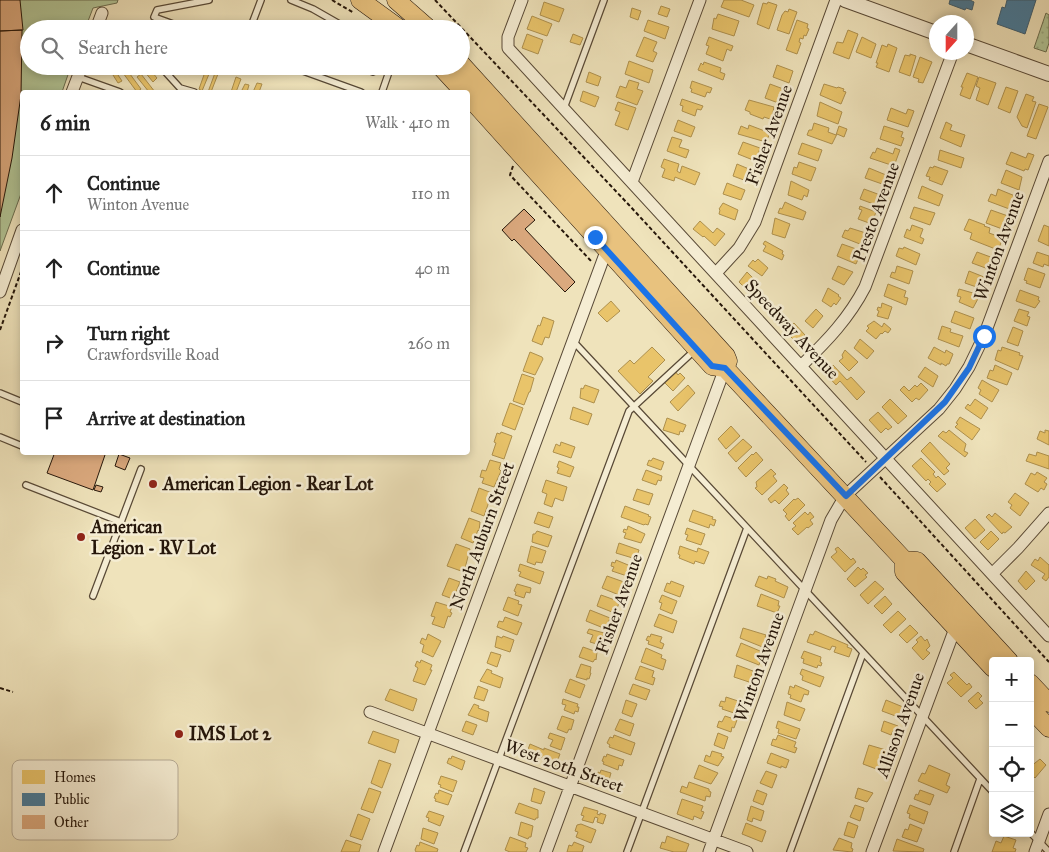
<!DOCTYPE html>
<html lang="en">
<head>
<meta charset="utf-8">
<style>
  body { margin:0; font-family:"IM FELL Great Primer",serif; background:#f6f6f6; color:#222 }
  .controls { position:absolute; right:15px; bottom:15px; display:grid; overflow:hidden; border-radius:5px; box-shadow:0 2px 8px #0003 }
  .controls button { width:45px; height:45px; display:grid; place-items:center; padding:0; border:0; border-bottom:1px solid #e0e0e0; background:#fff; color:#222; font:25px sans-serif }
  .compass { position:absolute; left:929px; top:15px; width:45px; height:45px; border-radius:50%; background:#fff; box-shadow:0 2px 8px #0003; rotate:201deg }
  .stop { position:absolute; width:15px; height:15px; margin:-11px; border:4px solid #1a73e8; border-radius:50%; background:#fff }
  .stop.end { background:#1a73e8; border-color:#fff; box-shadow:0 1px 5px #0008 }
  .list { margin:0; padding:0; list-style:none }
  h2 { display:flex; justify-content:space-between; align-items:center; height:65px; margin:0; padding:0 20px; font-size:21px }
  h2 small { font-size:16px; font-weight:400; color:#767676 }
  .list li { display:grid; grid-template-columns:32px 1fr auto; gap:15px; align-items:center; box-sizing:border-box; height:75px; padding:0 20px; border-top:1px solid #e0e0e0 }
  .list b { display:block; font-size:19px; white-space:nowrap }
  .list p { margin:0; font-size:16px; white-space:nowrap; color:#767676 }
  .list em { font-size:16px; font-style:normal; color:#767676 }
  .icon { flex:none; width:28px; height:28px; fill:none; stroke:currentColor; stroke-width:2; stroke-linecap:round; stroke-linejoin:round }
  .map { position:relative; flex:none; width:1049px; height:852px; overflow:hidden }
  .search { position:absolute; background:#fff; box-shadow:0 2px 8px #0003; left:20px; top:20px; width:450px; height:55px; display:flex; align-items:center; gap:12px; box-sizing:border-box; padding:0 18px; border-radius:28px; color:#767676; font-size:19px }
  .panel { position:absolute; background:#fff; box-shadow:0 2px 8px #0003; left:20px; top:90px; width:450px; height:365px; border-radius:5px }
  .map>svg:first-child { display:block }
  .park { fill:url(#park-dots); stroke:#6c6e50 }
  .garden { fill:#b2c596; stroke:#6c6e50 }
  .homes { fill:#e9c46a; stroke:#ae904d }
  .public { fill:#457b9d; stroke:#3b5d71 }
  .building { fill:#dba97e; stroke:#25160a }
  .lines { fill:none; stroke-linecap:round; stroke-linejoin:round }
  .service-casing { stroke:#584936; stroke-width:8 }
  .minor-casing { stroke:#584936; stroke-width:13 }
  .tertiary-casing { stroke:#584936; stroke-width:16 }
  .primary-casing { stroke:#25160a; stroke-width:19 }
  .path { stroke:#25160a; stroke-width:2; stroke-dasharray:4 2.5; stroke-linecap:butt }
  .service { stroke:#f5edd3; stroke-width:5.5 }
  .minor { stroke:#f5edd3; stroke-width:11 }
  .tertiary { stroke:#f5edd3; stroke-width:14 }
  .primary { stroke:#e8c27e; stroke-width:18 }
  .route { stroke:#1a73e8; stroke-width:6 }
  .poi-dot { fill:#8f2418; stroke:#f5edd3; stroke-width:2 }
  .labels { text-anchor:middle; stroke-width:5; stroke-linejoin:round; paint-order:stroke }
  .street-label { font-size:18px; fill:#25160a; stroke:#f5edd3 }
  .poi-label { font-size:18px; font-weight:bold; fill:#25160a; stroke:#f5edd3; text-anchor:start }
  .key { fill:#f5edd3; stroke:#b7ac97; stroke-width:1 }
  .key-label { font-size:14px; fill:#25160a }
</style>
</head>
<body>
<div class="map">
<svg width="1049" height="852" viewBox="0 0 1049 852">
  <defs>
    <pattern id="park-dots" width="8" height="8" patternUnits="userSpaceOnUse" patternTransform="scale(1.25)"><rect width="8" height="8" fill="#b2c596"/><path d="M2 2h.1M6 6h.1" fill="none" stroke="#99a880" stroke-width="1.8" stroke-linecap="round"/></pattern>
  </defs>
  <rect width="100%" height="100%" fill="#efe3bb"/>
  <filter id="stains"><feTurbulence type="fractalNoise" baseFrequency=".004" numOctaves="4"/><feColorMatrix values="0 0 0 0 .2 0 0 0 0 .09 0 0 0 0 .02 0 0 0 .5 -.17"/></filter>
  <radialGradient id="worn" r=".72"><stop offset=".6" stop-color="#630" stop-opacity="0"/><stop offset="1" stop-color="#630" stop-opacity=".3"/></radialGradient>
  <path class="park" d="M1046,13L1049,15V43L1046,52L1034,48Z"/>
  <path class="garden" d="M0,0H118L117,3L93,8L85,29H29V66H71L62,92H22V191L0,251Z"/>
  <path class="homes" d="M724,0H741L754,5L749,17L721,7Z
    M544,2L564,9L559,22L540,15Z
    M768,2L777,5L769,29L757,24L763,3L767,4Z
    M661,6L670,9L667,17L658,14Z
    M632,8L641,11L638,20L630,17Z
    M789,9L797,12L789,34L777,30L782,15L785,11L788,12Z
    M718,14L739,21L734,36L712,29L714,18L716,19Z
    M532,16L552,24L547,36L527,29Z
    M648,20L669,27L665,39L644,31Z
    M797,20L808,24L807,28L809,29L806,36L804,35L803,39L800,38L799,42L801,43L797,54L786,50Z
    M848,30L858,34L849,59L833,53L837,42L843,43Z
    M527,34L543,40L538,54L522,48Z
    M573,34L583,38L580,45L570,42Z
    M644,37L657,42L653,51L657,53L653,62L636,56Z
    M709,37L733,46L731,51L727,49L723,61L706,54L709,46L706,45Z
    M862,37L876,44L871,58L856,52Z
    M888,44L897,48L889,72L876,67L878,63H876L882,45L887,47Z
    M910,54L916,56L910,76L899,72L905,55L910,56Z
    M920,57L932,62L923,83L918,82L919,79L913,77Z
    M629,61L653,70L649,83L625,74Z
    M704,62L721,68L720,72L725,74L723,80L698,70L701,63L703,65Z
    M777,65L793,71L789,83L773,77Z
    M109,66H112L122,81L118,83L108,67Z
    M140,66H147L157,78L153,82Z
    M127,70L141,89L137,92L123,73Z
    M205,72L209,74L202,91L199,89Z
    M589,72L601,77L598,86L586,82Z
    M215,73L218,74L211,92H208Z
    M967,73L978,77L970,99L960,95L963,87H961Z
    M141,74L155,92H149L137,77Z
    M236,77L241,79L236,92H231Z
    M979,77L996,83L988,105L976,100L980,88L976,86Z
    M629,80L639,83L637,89L643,91L637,105L616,97L620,86L626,88Z
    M692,81L712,88L710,93L707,92L705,97L691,92L692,89L690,88Z
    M257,83L262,84L259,92H253Z
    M245,84L249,85L247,92H241Z
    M770,84L786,90L781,104L765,98Z
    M824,84L837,88L838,87L844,89L843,91L846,92L841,104L820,95Z
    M1006,87L1018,91L1010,113L998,108Z
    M583,91L599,97L595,107L580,101Z
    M1026,94L1034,97L1032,101L1036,102L1027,128L1022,126L1017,117Z
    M682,99L703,106L701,110L697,109L695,116L682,111L683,106L680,105Z
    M749,100L774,107L772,117L770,119L764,117L763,119L750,114V112L745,110Z
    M618,102L636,108L628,130L615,125L620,112L615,110Z
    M820,102L842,112L838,124L817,116Z
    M1039,104L1048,107L1036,139L1027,136Z
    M891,108L906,114L908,109L914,111L908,127L887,120Z
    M678,120L695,127L691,137L674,131Z
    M946,122L952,125L950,130L965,135L961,147L940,138Z
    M814,123L829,128L828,132L836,135L839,126L847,129L844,137L837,134L832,144L807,135L809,130H812Z
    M749,125L770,133L766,142L738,134L741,126L748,129Z
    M884,126L903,132L901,137L904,138L901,146L880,139Z
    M672,137L682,140L679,147L689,150L686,158L667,151Z
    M743,142L760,148L758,155L760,156L758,162L738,154Z
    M802,143L822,150L818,161L798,154Z
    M877,148L893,154L895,148L900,150L894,166L870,158L873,152L875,153Z
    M940,150L964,158L961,168L938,160Z
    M1011,152L1026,158L1028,153L1034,155L1028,170L1025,169L1024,171L1006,164Z
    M664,159L679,164L677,171L680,173L682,166L700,173L695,185L675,177L674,181L662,177L665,169L661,167Z
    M799,162L816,168L811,181L792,174L794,167L797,168Z
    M737,164L756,172L752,183L733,176Z
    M934,166L948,171L942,185L929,180L930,177L926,176L930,167L933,168Z
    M869,168L886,175L885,178L887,179L885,185L865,178Z
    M1006,170L1022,177L1019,190L1001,183Z
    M791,181L809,190L807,197L804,195L802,200L788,195Z
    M727,183L745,190L741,200L723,194Z
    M922,186L943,195L939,206L918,198Z
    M864,189L883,196L879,206L860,199Z
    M998,189L1015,196L1012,203H1015L1012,210L988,201L991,194L996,196Z
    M785,202L806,212L803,220L778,213L780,208L782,209Z
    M723,203L738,210L735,220L719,214L720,210L719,209Z
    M860,206L876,212L873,220L870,219L869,223L858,219L862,210L859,209Z
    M914,207L935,213L930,225L910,218Z
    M991,210L1008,216L1005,223L1008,224L1005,230L986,223Z
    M775,218L790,224L785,238L772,234Z
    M969,219L985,225L984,226L990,228L989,233L1003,238L998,250L970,239L972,233L964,230Z
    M700,221L713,233L717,228L725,234L715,246L704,236L703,237L693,229Z
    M912,225L923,229L920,237L924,239L922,244L904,237L907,229L910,231Z
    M1044,225L1049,227V246L1038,241Z
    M850,228L869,234L865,246L842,237L845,230L848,231Z
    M765,241L783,251L782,254L784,255L782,260L763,251L766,246L763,244Z
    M842,244L859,250L857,256L859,257L856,264L837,256Z
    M904,247L920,254L916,265L896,256L899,248L903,249Z
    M977,252L996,259L991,270L972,263Z
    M1037,252L1049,256V266L1044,264L1043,267L1033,263Z
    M758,259L768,268L762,276L748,266L753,260L755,262Z
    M838,266L853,272L844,285L832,279Z
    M897,266L913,271L909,284L890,277L892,272L895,273Z
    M1028,268L1045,274L1040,288L1026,283L1027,281L1024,280Z
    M969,271L989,279L985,290L965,283Z
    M747,272L757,282L748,291L739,282Z
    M888,284L906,291L904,297L908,298L906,305L884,296Z
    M828,288L839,295L838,296L841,298L836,305L834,303L831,307L822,301Z
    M959,289L980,295L973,308L959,302L961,297L957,296Z
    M1020,290L1039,297L1038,300L1040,301L1035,308L1016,301Z
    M611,301L620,311L607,322L598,313Z
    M882,303L892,307L888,319L877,316L879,311L877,310L878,307L881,308Z
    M816,309L823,316L813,328L805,321Z
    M1019,309L1029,312L1027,316L1030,317L1027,326L1014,321Z
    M955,311L974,318L970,329L951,322Z
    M543,317L554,321L549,338L545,337L542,345L532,341L538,325L540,326Z
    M874,321L882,327L884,323L891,329L888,333L885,331L882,334L881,333L876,339L866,331L869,328L867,326Z
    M794,323L805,335L797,343L785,331Z
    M942,326L951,329L950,332L963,336L959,347L938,339Z
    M1013,327L1023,331L1018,346L1007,342Z
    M860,339L874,351L867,359L854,348Z
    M652,347L665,360L648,377L653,381L640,394L618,371L630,360L634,364Z
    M934,347L945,353L946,350L953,354L949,364H947L946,366L941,363V365L928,358Z
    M1002,347L1020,353L1019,355L1023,356L1018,370L995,360L998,350L1001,351Z
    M845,350L858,362L849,371L839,361L843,358L842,355Z
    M530,352L542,357L543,359L535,375L523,371Z
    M833,365L847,380L851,377L865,392L857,400L840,381L836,385L826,374Z
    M995,365L1012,373L1007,385L987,378L990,370L993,371Z
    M925,367L938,376L933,387L918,377Z
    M675,371L678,375L680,373L685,378L673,391L664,382Z
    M522,374L534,378L530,392H529L524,405L513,401Z
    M982,380L999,390L992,402L979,394L981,390L978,388Z
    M921,383L928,390L919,400L916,398L912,402L900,390L904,386L909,391L915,385L917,387Z
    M585,385L599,390L594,403L580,398L581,388L583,389Z
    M688,385L695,393L678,411L670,402Z
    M890,399L907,416L898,424L882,407Z
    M975,399L988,408L981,419L965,408L968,404L970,406Z
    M510,403L523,408L515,430L502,425Z
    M573,407L592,414L588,425L570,419Z
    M878,412L892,427L888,430L886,428L881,433L869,420Z
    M960,417L980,429L972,440L955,427L958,424L956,423Z
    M667,418L686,425L683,432L680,431L679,435L663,430Z
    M731,426L740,436L726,449L718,439Z
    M949,430L966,444L964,451L968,453L965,457L938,436L943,431L946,433Z
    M1045,430L1049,431V445L1037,439L1040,431L1045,433Z
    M501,432L512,436L504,459L492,455L496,443L494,442L497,433L500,434Z
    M743,439L752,447L736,462L728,453Z
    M561,442L575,447L571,458L553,452L556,444L560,446Z
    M930,442L950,464L946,468L949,471L944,475L921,451Z
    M756,452L763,460L746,477L738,468L752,454L753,455Z
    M1037,452L1049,456V469L1026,461L1029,454L1036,456Z
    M653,458L664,462L661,470L647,465L649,460L651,461Z
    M921,458L935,472L933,474L936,478L938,476L946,484L937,492L929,484L931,482L928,479L926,481L912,466Z
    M490,460L501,463L499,469L501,471L494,487L482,483L484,478L480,477L482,470L486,471Z
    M559,461L574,467L570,477L557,473L559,468L557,467Z
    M771,469L776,474L773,476L777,481L762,495L755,488L757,487L756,482Z
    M646,470L662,476L661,481L658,480L656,485L642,480Z
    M1037,472L1047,478L1044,482L1047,484L1044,490L1041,488L1038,492L1025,484L1031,473L1035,475Z
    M546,480L567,487L563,501L555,498L552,507L544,504L547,494L542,492Z
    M784,484L788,488L786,490L789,494L779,504L775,500L771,503L768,499Z
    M479,488L492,493L484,516L471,511Z
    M637,489L653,494L649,505L633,500Z
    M1015,493L1029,503L1020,516L1010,508L1012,505L1008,502Z
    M798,498L805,505L789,521L785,516L787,514L783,510L794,499L795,500Z
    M625,506L649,515L648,516L651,517L648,525L645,524L644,525L621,517Z
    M693,510L713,517L712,519L716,520L714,526L710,524L709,528L689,521Z
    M538,512L553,517L549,528L534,523Z
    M805,512L808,515L810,512L814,517L810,520L813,524L808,528L807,527L798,535L792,529L796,526L793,523Z
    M995,513L1012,527L1005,533L1003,532L1002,534L986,517L989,514L992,517Z
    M469,518L480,522L479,531L478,530L473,543L461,538Z
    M975,519L985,530L975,539L965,528Z
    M628,526L645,534L641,543L624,538L626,533L623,532L624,529L627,530Z
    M687,528L705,534L701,545L686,540L688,535L685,534Z
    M537,531L552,536L548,547L532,542L533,534H535Z
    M991,531L999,539L988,550L980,542Z
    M619,543L639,550L636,559L616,553Z
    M456,544L470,549L464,572L447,566Z
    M531,546L546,551L542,563L536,562L535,565L527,562Z
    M680,546L697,552L698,548L709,552L704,564L695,561L694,564L679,558L680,555L678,554Z
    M838,547L851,560L853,558L856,562L845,572L831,557L837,552L835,549Z
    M1040,557L1049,565V577L1046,581L1042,578L1045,574L1031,565L1035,559L1038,561Z
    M616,560L633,567L630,577L612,571L614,567L611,566L612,562L615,563Z
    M520,564L544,572L540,584L519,576L521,572L518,571Z
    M858,567L861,570L863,568L868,573L865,575L867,577L855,587L847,579Z
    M1026,571L1035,581L1026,590L1018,581Z
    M607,576L624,582L623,585L625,586L623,592L621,591L619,595L602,588Z
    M759,576L767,579L768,576L776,579L775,581L788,587L784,598L755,586Z
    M449,578L460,582L453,599L442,595Z
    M671,581L684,586L680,597L664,591L667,583L670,584Z
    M875,581L884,589L868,604L860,595Z
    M517,584L531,588L530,593L526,592L524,598L515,595L516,592L514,591Z
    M761,594L779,601L778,606H780L777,613L757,606Z
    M601,595L615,600L616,599L620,601L617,608L614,607L612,612L597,606Z
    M662,595L677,601L672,614L660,609L662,603L659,602Z
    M885,596L892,604L882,614L874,606Z
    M508,597L519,601L518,604L522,605L518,616L503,610Z
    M436,602L452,607L450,612L452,613L450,617L448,616L444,628L432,624L435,617L431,616Z
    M590,610L610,618L606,629L586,621Z
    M898,611L906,619L891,633L883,625Z
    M659,614L677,621L673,633L654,626Z
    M505,617L522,623L517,635L497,627L499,621L503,622Z
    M910,625L918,633L907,643L899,635Z
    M743,628L766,635L765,637L769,638L765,648L740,638Z
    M589,629L604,633L603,637L605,638L600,645L590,642L593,635L587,633Z
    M815,631L848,645L847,647L852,649L849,657L834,652L836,647L832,646L830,650L807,642L810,634L813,635Z
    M428,634L441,641L433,657L422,652L424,645L420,643L422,638L426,640Z
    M651,634L662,637L660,642L664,644L662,649L648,644L649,641L646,640L648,636L650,637Z
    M497,636L502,638L503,636L514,640L510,652L495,647Z
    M921,636L925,641L927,639L930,646L926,650L930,653L923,660L912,648L918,642L916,640Z
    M741,643L760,651L759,655L762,656L759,665L736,656Z
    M583,647L597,652L596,660L595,659L593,662L579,657Z
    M646,648L662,655L661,658L666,660L663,670L641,662Z
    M804,651L821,657L820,662L822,663L821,666L818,665L817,668L803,663L804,659L801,658Z
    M491,652L501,655L497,667L487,663Z
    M421,660L432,665L430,670H432L425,685L413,681L418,668L415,666L417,661L420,663Z
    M581,664L591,667L590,673H591L589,679L587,678V680L576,677Z
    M737,665L753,671L752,675L754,676L752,683L734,677Z
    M640,666L654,671L652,677L655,678L653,685L635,679Z
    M487,669L492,671L491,673L503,678L500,688L480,681Z
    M802,669L824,677L820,687L802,680L803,676L800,674Z
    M954,672L967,685L969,683L972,687L961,697L947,683L953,678L950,675Z
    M570,679L585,685L580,698L565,692Z
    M633,684L650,690L646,700L629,694Z
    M795,685L809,691L808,695L804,694L801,702L790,698L791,695L788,694L790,686L794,688Z
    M478,686L488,690L484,701L474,698Z
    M390,689L417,699L413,711L385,700Z
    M978,692L982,696L979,699L983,703L976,709L968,701Z
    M726,697L741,702L739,707H741L737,714L722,709L723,707L719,706L721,701L725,702Z
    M563,699L578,704L577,707H579L578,712L575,711L574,714L564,710L566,705L562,704Z
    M626,700L637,704L632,717L622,713Z
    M886,700L903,707L901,711L904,712L901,718L882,711Z
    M787,702L805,709L800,721L784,715Z
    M474,704L479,706L478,708L489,712L487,722L468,715Z
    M562,716L574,720L571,730L569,729L567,733L557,729Z
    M725,716L737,720L734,728L732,727L731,732L717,727L719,721L722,722Z
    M620,719L634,724L630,736L615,730Z
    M466,721L477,725L473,735L462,731Z
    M778,721L800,729L796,739L778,733L779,729L776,728Z
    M884,721L898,726L896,732L893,731L891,735L881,731Z
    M373,731L399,740L395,753L368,743Z
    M550,733L565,738L561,750L550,746L553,740L548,738Z
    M718,733L728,737L724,749L714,745Z
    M614,735L635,743L631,755L609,747L610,745L607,743L610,737L613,738Z
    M778,735L796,742L794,747L797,748L795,753L771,745L773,739L776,740Z
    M530,744L544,750V748L560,754L555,767L545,763L547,759L541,757L542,755L540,754L538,759L526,755Z
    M869,745L886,750L879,770L863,764Z
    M712,751L722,754L721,756L724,757L718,766L704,761L706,755L710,757Z
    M771,753L789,760L786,768L781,766V768L767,763Z
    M607,754L624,760L622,766L619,765L618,770L603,764L604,762L602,761L604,756L606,757Z
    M452,756L465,761L462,770L447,763L449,758L451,759Z
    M1040,759L1046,765L1035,778L1030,773V767Z
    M379,760L391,764L382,788L371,783Z
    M699,765L718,773L711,784L694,778Z
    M929,765L950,774L946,785L950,787L947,793L918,781L922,773L925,774Z
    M601,770L611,773L607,787L597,783L598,772L600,773Z
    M766,771L777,775L772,788L760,783Z
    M441,776L457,781L453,792L440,787L441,785L438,784Z
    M689,782L709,789V791L711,792L710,797L706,796L705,801L680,792L682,786L687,788Z
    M369,788L381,792L373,813L361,809Z
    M534,788L545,792L541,804L531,801Z
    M858,788L873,793L867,802L855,798Z
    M439,790L452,795L448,805L435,801L436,799L434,798L436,793L438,794Z
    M757,790L767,794L763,805L753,801Z
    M920,790L934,795L930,805L914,799L916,794L918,795Z
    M682,799L703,806L701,811L704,812L701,819L694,816L693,820L677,814Z
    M519,803L538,810V818H536L535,820L515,813Z
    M855,805L864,808L860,821L850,817Z
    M910,805L928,812L924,824L909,818L910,814L907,813Z
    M751,806L764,811L761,821L753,818L752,822L747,820Z
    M584,807L598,811L597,814L600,815V813L606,815L603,824L597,822L598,818L595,817L593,823L582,820L584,816L581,815Z
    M429,811L444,816L440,826L428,821L429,818L426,817Z
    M358,814L370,819L362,840L350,836Z
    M521,822L533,826L531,837H529L528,839L518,835Z
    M848,822L858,826L854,838L844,835Z
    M746,823L766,831L762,842L742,834Z
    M581,824L596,830L591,843L576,837L578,832L575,831L577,825Z
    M910,824L922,829L917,842L902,837L905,829L908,830Z
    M423,828L438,833L434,844L421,839Z
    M667,836L689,844L686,852H674L660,848L662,842L665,843Z
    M1004,836L1016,840L1013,848L1016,849L1015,852H992L996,841L1001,843Z
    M510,837L526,843L525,847L528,848L526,852H510L505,850Z
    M839,838L852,843L851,848L853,849L852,852L833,850Z
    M897,839L924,849L923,852L893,851Z
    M346,840L361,845L359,852H341Z
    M420,842L438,849L437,852H416L415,850L417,845L419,846Z
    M574,842L584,846L582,852H567L569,845L572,846Z"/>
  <path class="public" d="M950,0H970L974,2L972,10L966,8L965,10L949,4Z
    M1007,0H1036L1025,34L997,24L1002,7L1005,8Z"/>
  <path class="building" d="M0,0H20L23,30L0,31Z
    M22,30L21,95L12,158L0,217V31Z
    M524,209L535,220L525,229L575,282L565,292L514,239L512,241L502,230Z
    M55,452H106L93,490L47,473Z
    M119,454L130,458L125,470L115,466Z
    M96,485L103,487L101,492L94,490Z"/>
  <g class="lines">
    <defs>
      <path id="service" d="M291,0L313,9L348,29
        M187,29L154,17L157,10L209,0
        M250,29L261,0
        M160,66L180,88L194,92
        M289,66L361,92
        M373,72L375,66
        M168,74L172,66
        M78,77L120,92
        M382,92L391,66
        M564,108L604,0
        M573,341L993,792
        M0,393L22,402
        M0,437L22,446
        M26,485L121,522L141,469
        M93,596L121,522
        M1030,832L1049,852
        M464,852L629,411L695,350
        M627,852L747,528
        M790,852L863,653
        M954,852L980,779"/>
      <path id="minor" d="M522,0L508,37V48L1049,636
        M96,29L102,13
        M72,92L82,66
        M632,182L700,0
        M716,273L739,248L755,222L836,0
        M0,292L22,230
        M802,365C827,341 849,318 865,287L953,52
        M992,574L1018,548L1049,513
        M370,712L747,852
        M384,852L608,246
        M546,852L725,368
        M709,852L831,520L845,496L939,409L955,389L969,367L984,336L1049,161
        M872,852L957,623
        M1035,852L1049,814"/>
      <path id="tertiary" d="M845,0L936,33
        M966,44L1049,74"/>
      <path id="primary" d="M360,0L400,29
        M396,0L429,29
        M461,64L726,356L728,361L725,368
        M440,66L464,92
        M468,96L712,366L725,368L904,560L917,561L1009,661
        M904,560V572L993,668
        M1030,683L1049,703
        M1030,708L1049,728"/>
    </defs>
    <use href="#service" class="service-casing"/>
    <use href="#minor" class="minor-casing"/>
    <use href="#tertiary" class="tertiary-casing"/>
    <use href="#primary" class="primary-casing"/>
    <path class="path" d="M332,0L354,13
      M435,0L629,205L866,462
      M423,66L427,70
      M513,166L510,175L592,262
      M0,330L22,269
      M880,477L1049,662
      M0,688L13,692"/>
    <use href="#service" class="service"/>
    <use href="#minor" class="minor"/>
    <use href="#tertiary" class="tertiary"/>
    <use href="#primary" class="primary"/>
  </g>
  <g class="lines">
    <path class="route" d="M595,237L712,366L725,368L846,496L945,402L969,368L984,336"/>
  </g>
  <g class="poi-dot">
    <circle cx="153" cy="484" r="5"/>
    <circle cx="81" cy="537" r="5"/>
    <circle cx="179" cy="734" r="5"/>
  </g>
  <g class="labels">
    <g class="street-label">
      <text transform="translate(769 135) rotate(-70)" y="6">Fisher Avenue</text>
      <text transform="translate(876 212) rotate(-70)" y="6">Presto Avenue</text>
      <text transform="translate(999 246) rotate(-70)" y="6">Winton Avenue</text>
      <text transform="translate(792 329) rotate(47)" y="6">Speedway Avenue</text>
      <text transform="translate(482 536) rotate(-70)" y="6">North Auburn Street</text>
      <text transform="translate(619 604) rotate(-70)" y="6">Fisher Avenue</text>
      <text transform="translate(759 667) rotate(-70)" y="6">Winton Avenue</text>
      <text transform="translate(900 725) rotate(-70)" y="6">Allison Avenue</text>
      <text transform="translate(564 766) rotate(20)" y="6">West 20th Street</text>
    </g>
    <g class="poi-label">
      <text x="163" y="490">American Legion - Rear Lot</text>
      <text x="91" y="533">American<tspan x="91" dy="21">Legion - RV Lot</tspan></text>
      <text x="189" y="740">IMS Lot 2</text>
    </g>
  </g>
  <rect x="12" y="760" width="166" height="80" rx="8" class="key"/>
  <rect x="22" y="770" width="23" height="14" fill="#e9c46a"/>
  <rect x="22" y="793" width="23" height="13" fill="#457b9d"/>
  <rect x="22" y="815" width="23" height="14" fill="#dba97e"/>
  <g class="key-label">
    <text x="54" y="782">Homes</text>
    <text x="54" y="804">Public</text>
    <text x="54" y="827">Other</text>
  </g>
  <rect width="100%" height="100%" filter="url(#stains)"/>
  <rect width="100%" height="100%" fill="url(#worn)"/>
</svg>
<div class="controls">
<button>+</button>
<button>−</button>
<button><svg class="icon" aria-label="locate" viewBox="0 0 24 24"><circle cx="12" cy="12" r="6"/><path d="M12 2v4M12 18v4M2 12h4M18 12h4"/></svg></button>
<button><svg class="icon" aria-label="layers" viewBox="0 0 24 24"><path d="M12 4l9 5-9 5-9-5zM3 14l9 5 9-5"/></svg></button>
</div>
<svg class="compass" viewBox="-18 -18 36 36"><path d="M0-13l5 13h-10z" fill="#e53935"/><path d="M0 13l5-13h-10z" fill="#767676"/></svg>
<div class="stop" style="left:984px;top:336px"></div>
<div class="stop end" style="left:595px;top:237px"></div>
<div class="search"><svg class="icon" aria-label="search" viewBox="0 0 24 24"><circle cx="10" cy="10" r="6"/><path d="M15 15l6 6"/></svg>Search here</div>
<section class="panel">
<h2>6 min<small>Walk · 410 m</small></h2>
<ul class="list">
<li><svg class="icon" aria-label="ahead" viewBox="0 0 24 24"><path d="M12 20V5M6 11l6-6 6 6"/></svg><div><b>Continue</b><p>Winton Avenue</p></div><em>110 m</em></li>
<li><svg class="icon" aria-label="ahead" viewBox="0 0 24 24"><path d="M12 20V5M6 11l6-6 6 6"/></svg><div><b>Continue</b></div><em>40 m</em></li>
<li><svg class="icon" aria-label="right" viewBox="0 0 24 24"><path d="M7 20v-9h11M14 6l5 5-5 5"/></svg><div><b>Turn right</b><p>Crawfordsville Road</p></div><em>260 m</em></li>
<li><svg class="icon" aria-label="arrive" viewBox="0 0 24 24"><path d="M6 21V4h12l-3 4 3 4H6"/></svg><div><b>Arrive at destination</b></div></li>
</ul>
</section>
</div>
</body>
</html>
